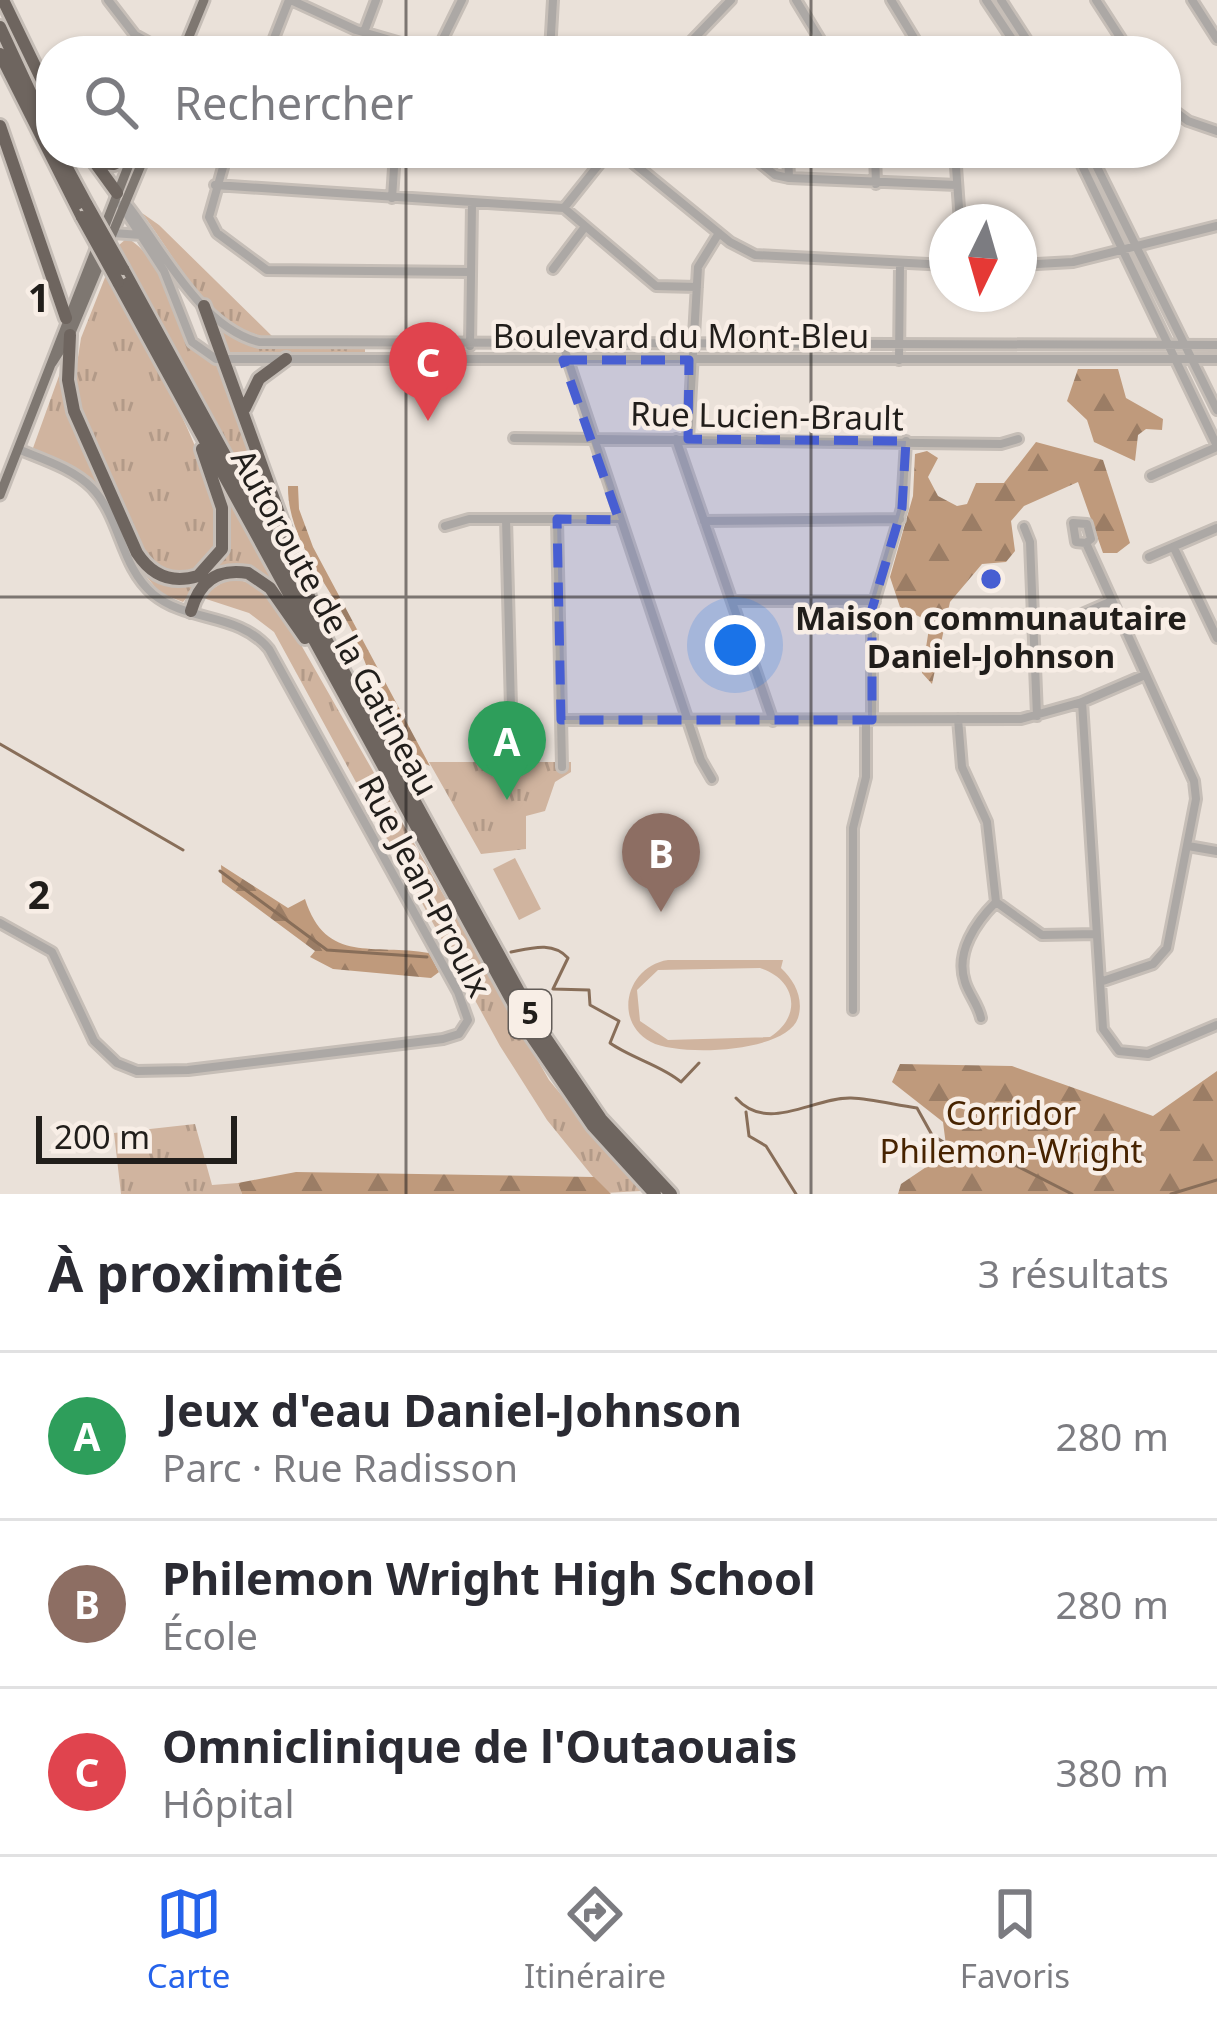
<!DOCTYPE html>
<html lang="fr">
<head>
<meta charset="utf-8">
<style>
  body { margin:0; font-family:"Noto Sans",sans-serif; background:#f2f2f3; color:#2b2b33 }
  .compass { position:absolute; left:929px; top:204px; width:108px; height:108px; border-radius:50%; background:#fff; box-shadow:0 3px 9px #0004; rotate:185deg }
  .scale { position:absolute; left:36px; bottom:30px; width:201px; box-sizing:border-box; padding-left:12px; border:6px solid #211e1b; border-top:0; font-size:33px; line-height:42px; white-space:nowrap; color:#211e1b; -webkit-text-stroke:9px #f8eee6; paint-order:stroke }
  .you { position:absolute; left:735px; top:645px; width:42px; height:42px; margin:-30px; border:9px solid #fff; border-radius:50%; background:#1a73e8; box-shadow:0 0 0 18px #1a73e833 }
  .badge { display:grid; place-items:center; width:78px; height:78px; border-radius:50%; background:#2563eb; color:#fff; font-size:39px; font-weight:700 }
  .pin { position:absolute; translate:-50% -99px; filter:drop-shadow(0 3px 6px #0008) }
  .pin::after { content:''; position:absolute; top:63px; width:42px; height:36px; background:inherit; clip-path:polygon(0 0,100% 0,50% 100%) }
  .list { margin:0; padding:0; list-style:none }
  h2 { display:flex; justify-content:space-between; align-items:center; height:156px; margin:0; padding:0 48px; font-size:51px }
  h2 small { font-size:39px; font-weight:400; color:#7c7c81 }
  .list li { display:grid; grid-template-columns:78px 1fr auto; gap:36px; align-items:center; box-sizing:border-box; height:168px; padding:0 48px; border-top:3px solid #e1e1e2 }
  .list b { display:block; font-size:45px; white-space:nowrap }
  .list p { margin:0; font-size:39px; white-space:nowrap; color:#7c7c81 }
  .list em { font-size:39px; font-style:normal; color:#7c7c81 }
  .icon { flex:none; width:66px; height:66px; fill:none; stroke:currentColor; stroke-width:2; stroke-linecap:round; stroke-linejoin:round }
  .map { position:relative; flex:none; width:1217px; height:1194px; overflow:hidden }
  .search { position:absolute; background:#fff; box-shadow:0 3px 9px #0004; left:36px; right:36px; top:36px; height:132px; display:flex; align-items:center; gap:30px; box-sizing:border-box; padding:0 42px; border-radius:48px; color:#7c7c81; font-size:45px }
  .sheet { height:660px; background:#fff }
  nav { display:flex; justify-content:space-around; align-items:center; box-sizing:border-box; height:168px; border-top:3px solid #e1e1e2; background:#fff; font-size:33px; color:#7c7c81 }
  nav a { display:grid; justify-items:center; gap:6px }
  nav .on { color:#2563eb }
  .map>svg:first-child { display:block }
  .grass { fill:url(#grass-tufts) }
  .forest { fill:url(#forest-firs) }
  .garden { fill:#d0b49f; fill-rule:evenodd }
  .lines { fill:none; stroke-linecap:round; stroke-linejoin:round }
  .stream { stroke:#886e59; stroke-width:3 }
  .minor-casing { stroke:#c6beb7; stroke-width:14 }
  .major-casing { stroke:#c6beb7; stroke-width:15 }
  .highway-casing { stroke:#c6beb7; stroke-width:18 }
  .minor { stroke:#aca8a5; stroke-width:8 }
  .major { stroke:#7e7771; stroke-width:9 }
  .highway { stroke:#6e655f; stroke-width:12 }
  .highway-bridge-casing { stroke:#c6beb7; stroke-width:18; stroke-linecap:butt }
  .highway-bridge { stroke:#6e655f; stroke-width:12 }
  .marked { fill:#475ed2; fill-opacity:0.2; stroke:#475ed2; stroke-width:9; stroke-dasharray:24 15; stroke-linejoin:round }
  .grid { fill:none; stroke:#211e1b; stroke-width:3; stroke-opacity:0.55 }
  .poi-dot { fill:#475ed2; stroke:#f8eee6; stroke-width:4.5 }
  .labels { text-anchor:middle; stroke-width:9; stroke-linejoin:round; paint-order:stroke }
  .shield { fill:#f8eee6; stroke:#625c58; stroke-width:3 }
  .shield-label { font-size:30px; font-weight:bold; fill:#211e1b }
  .street-label { font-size:33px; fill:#211e1b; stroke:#f8eee6 }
  .poi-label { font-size:33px; font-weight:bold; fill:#211e1b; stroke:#f8eee6 }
  .park-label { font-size:33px; fill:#472300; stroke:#f8eee6 }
  .grid-label { font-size:39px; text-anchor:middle; font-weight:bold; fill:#211e1b; stroke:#f8eee6; stroke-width:9; stroke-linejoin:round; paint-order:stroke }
</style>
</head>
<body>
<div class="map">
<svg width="1217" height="1194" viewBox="0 0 1217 1194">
  <defs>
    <pattern id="grass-tufts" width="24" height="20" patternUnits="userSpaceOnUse" patternTransform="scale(3)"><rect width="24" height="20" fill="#d0b49f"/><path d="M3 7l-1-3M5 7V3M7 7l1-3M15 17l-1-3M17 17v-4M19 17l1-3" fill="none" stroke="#b29a88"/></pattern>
    <pattern id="forest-firs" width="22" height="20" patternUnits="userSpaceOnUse" patternTransform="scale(3)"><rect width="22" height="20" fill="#bf9a7c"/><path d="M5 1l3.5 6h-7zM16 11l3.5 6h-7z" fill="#9b7d65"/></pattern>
  </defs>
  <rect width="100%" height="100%" fill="#eae1d9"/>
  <path class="grass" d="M142,213L159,225L274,338C212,334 176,258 142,213Z
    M127,238C178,266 168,360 224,364L291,561L118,246Z
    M106,275C145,351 221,462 218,547L192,573H167L147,558L80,414L74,383L81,338Z
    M221,327L260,347H365V356H230Z
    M64,362L104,493L84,474L33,448Z
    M228,498L271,576L267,579L247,569L197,587L183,602L160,593L136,564L149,574L204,577L224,556Z
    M231,577L263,588L296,636L549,1080L641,1191L606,1193L547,1120L500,1046L274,632L249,613L200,597Z
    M429,762H571V772L555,782L545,811L526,816V849L481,854Z
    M195,1124L212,1185L238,1183L242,1194H121L114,1133Z"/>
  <path class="forest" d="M1078,369H1118L1126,398L1163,419L1162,430L1146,429L1138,435L1135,461L1094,442L1087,420L1067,401Z
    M1036,442L1103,460L1130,543L1117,553H1103L1078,482L1024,506L1011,521L1015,551L1006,562L982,564L950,602L932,684L922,673L930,622L900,607L890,577L913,496L915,454L927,451L938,458L928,477L938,496L957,506L967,504L976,483H1004Z
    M288,486H298L299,509L313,547L430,766C391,749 370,668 352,631C330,586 287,539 288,486Z
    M221,865L288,908L305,899C326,965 374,943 429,953L439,972L431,978L333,969L310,957L315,951L222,882Z
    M900,1064L1012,1066L1153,1116L1217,1071V1194H898L901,1184L947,1153L943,1122L892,1082Z
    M296,1172L594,1177L611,1194H242L238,1183Z"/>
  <path class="garden" d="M515,858L541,909L519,920L493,869Z
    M668,960H783L781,968C795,981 804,999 798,1018C786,1053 679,1057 651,1042C612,1021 627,966 668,960ZM760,968C796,979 803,1016 770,1037L668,1040L640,1021L637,990L658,970Z"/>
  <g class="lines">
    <path class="stream" d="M0,744L183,850
      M220,871L327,950L427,957
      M511,952C531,948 553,941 568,958L553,989L589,990L590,1005L619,1021L610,1043C631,1058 663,1066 681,1082L699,1063
      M452,958L470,959
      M736,1098C768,1134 813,1097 851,1098C873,1099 895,1105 917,1108L932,1135L945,1143L1015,1165L1072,1194
      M746,1112L749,1136L766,1146L796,1194
      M1171,1194L1217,1180"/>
    <defs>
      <path id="minor" d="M108,0L135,35L164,51
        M291,0L356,30L428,51
        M796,0L827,51
        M891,0L922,51
        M986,0L1020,51
        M1001,0L1034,51
        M1096,0L1129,51
        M1192,0L1217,39
        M364,32L376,0
        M269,51L289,0
        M437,51L462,0
        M550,51L553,0
        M682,51L731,0
        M1166,105L1188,121L1217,131
        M227,153L209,217L217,233L267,270L471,272
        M621,153L730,242L755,255L947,265
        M748,153L775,175L789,178L957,185
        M788,153L789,178
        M875,153L876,184
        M955,153L960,222
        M1076,153L1217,446
        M1090,153L1217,410
        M215,185L564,208L608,153
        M392,198L395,153
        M125,202C162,247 198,326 259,342L1217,345
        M121,205L164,271L192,342L216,359H1217
        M564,208L656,286L697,287
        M113,233L141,235
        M1019,265L1073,262L1217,226
        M553,269L584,228
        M563,345L701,760L712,779
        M470,346L472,204
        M899,360L900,265
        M514,438L1001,444L1018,439
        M676,439L773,721
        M688,439L698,267L719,233
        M1151,476L1217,447
        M557,519L562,767
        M704,521L900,519
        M445,526L469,519H619
        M1024,527L1030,542L1037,716
        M1086,543L1091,539L1087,524L1073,523L1076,542L1086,543L1194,781L1196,799L1167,948L1153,964L1100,982
        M1174,548L1217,638
        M1149,557L1217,528
        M732,601H875
        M1034,615L1071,619L1112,601
        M1082,702L1103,1029L1119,1051L1148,1054L1217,1025
        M958,719L962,767L987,822L996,902L1042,935L1097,934
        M561,720L1021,719L1082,702L1145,675
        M872,720V609L902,508L906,441
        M482,750L507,751L512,745L506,519
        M1188,846L1217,851
        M0,923L52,952L94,1041L117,1063L137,1071L188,1070L443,1039L459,1034L468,1020L458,992L269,649C238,612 188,623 153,594C120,566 121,518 92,488C74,469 42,459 18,449
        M853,1010V828L866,777V720
        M981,1018C978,1004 969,995 965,982C955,952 976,922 996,902"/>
      <path id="major" d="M183,51L204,0
        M52,363L70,335L146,153
        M0,495L133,154"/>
      <path id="highway" d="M3,0L51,99
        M0,27L51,137
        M0,54L82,217
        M0,126L66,318
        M59,153L87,205
        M88,153L117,193
        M95,163L114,164L132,155
        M123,269L539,1028L601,1119L671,1194
        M118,282L530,1034L593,1126L655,1194
        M204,306L310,599
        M70,335L68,380L74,411L137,553C152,576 172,584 198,576L222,549V508L202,449
        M245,408L259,379L286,359
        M191,611C199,582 217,568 248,573L270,588L305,638"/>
    </defs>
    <use href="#minor" class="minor-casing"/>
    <use href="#major" class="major-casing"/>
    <use href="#highway" class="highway-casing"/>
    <use href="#minor" class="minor"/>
    <use href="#major" class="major"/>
    <use href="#highway" class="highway"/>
    <defs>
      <path id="highway-bridge" d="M87,205L123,269
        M82,217L118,282"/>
    </defs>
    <use href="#highway-bridge" class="highway-bridge-casing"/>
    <use href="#highway-bridge" class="highway-bridge"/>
  </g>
  <path class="marked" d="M563,360H689L688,439L906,441L902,508L872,609V720H561L557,519L619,520Z"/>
  <path class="grid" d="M406,0V51M811,0V51M406,153V1194M811,153V1194M0,597H1217"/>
  <circle class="poi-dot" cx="991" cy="579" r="12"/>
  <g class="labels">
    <rect class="shield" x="509" y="990" width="42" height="48" rx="9"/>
    <g class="shield-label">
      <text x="530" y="1024">5</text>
    </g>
    <g class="street-label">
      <text x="681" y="348">Boulevard du Mont-Bleu</text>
      <text transform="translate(767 416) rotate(1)" y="12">Rue Lucien-Brault</text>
      <text transform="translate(335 622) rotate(61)" y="12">Autoroute de la Gatineau</text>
      <text transform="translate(425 886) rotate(62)" y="12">Rue Jean-Proulx</text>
    </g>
    <g class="poi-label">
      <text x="991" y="630">Maison communautaire<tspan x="991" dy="38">Daniel-Johnson</tspan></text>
    </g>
    <g class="park-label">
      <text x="1011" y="1125">Corridor<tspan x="1011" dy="38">Philemon-Wright</tspan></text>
    </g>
  </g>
  <g class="grid-label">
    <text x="39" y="312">1</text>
    <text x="39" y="909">2</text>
  </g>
</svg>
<svg class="compass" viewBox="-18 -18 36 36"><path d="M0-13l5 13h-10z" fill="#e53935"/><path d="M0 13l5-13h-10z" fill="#7c7c81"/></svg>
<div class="scale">200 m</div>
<div class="you"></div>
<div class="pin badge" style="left:507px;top:800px;background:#2e9e5b">A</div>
<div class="pin badge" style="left:661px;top:912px;background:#8d6e63">B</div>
<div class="pin badge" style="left:428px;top:421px;background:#e0444e">C</div>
<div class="search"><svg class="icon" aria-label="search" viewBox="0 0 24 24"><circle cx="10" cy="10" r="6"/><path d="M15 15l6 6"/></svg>Rechercher</div>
</div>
<section class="sheet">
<h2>À proximité<small>3 résultats</small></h2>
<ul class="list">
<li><span class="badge" style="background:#2e9e5b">A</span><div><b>Jeux d'eau Daniel-Johnson</b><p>Parc · Rue Radisson</p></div><em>280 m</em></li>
<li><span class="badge" style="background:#8d6e63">B</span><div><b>Philemon Wright High School</b><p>École</p></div><em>280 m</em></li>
<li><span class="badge" style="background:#e0444e">C</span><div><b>Omniclinique de l'Outaouais</b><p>Hôpital</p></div><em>380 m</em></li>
</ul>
</section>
<nav>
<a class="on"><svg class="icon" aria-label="map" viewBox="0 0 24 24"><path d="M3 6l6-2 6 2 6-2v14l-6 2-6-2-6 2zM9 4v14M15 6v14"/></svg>Carte</a>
<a><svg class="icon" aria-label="directions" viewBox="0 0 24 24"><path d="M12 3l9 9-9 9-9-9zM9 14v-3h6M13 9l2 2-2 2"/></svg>Itinéraire</a>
<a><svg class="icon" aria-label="saved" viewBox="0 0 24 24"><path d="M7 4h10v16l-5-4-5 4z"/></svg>Favoris</a>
</nav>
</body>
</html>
